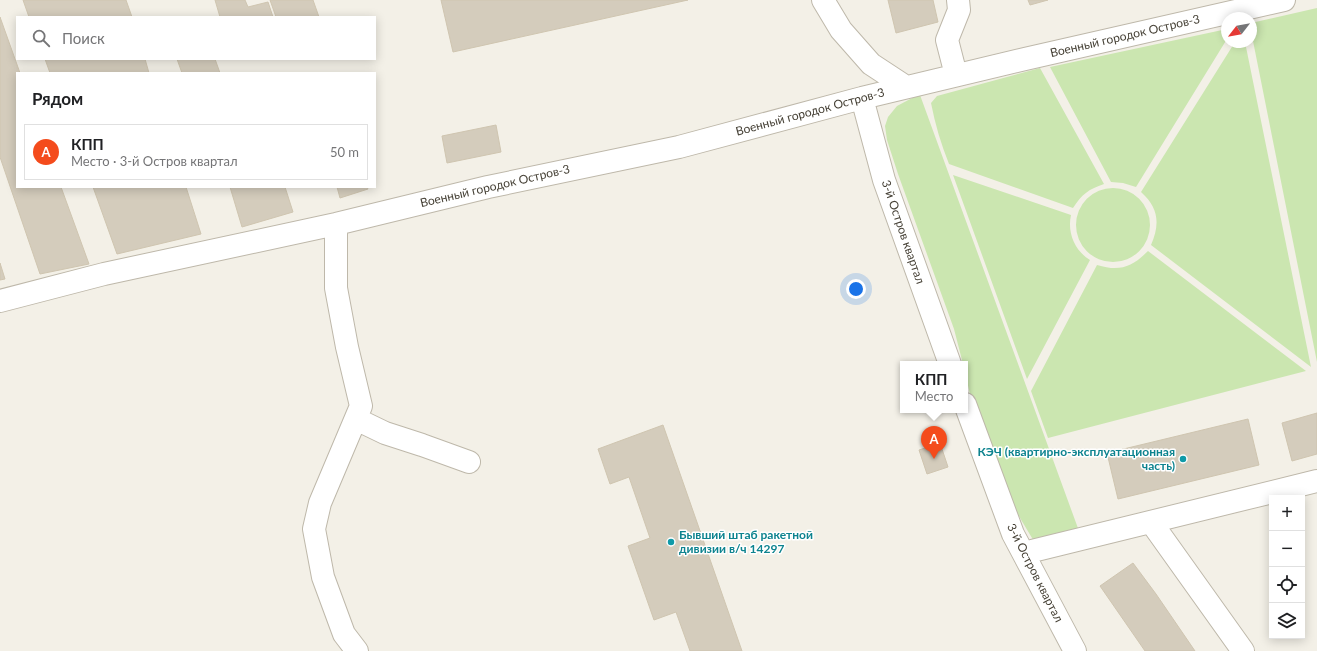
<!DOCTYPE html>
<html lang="ru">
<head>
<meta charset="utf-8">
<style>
  body { margin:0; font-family:Lato,sans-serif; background:#f6f6f6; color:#202124 }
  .controls { position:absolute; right:12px; bottom:12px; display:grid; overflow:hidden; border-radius:0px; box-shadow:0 2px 10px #0003 }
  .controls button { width:36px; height:36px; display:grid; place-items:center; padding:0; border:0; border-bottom:1px solid #e0e0e0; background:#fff; color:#202124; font:20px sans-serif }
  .compass { position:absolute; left:1221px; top:12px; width:36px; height:36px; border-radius:50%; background:#fff; box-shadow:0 2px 10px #0003; rotate:239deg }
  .you { position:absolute; left:856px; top:289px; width:14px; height:14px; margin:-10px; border:3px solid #fff; border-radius:50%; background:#1a73e8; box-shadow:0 0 0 6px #1a73e833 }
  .badge { display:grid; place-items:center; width:26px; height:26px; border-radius:50%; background:#f44b1c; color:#fff; font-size:13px; font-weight:700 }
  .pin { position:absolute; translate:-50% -33px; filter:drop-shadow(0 1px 2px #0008) }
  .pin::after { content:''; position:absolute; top:21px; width:14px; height:12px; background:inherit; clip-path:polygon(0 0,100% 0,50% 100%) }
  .popup { position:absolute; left:900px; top:361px; width:68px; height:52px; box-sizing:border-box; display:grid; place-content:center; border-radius:0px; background:#fff; filter:drop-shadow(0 1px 3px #0005); font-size:13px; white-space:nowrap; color:#757577 }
  .popup b { font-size:15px; color:#202124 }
  .popup::after { content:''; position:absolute; left:50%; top:100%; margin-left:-8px; border:8px solid transparent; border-top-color:#fff }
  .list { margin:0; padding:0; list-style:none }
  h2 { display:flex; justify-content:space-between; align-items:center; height:52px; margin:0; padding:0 16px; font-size:17px }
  h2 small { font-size:13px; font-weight:400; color:#757577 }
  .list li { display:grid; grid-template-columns:26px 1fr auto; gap:12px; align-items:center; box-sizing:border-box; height:56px; margin:0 8px 8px; padding:0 8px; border:1px solid #e0e0e0; border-radius:0px }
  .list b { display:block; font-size:15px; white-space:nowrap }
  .list p { margin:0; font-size:13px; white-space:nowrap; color:#757577 }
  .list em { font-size:13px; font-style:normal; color:#757577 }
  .icon { flex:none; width:22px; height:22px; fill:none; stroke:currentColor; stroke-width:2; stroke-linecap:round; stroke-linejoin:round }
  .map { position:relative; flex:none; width:1317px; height:651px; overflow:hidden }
  .search { position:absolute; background:#fff; box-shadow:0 2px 10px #0003; left:16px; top:16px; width:360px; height:44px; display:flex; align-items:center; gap:10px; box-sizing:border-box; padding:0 14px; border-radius:0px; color:#757577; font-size:15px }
  .panel { position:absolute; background:#fff; box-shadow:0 2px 10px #0003; left:16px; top:72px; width:360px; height:116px; border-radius:0px }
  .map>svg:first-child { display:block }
  .green { fill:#cbe6b0 }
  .building { fill:#d4ccbc; stroke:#cfc5b0 }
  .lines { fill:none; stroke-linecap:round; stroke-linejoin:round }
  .minor-casing { stroke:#beb8aa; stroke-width:24 }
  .minor { stroke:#fff; stroke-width:22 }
  .culture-dot { fill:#0f9aa8; stroke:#fff; stroke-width:1.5 }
  .labels { text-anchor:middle; stroke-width:3; stroke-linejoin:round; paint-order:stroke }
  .street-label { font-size:12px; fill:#464136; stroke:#fff }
  .culture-label { font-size:12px; font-weight:bold; fill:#0d838f; stroke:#fff; text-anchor:end }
</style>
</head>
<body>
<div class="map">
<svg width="1317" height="651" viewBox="0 0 1317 651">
  <rect width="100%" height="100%" fill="#f3f0e7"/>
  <path class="green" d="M1317,8V362L1251,31V23Z
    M1227,29V39L1136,187L1123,183L1111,182L1050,67Z
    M1235,42H1245L1311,367L1151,245C1160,224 1159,208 1141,192Z
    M1040,68L1104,184C1089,189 1082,194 1073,208L949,164C941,144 935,124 931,103L937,96Z
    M920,95L1079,531L1035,543L986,461L965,373V364H963L954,329L898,174L887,140L885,126L888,117L897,106L914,97Z
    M953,175L1071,215C1067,233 1075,251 1090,260L1027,379Z
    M1076 225a37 37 0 1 1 74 0a37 37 0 1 1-74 0Z
    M1148,251L1306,371L1048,438L1031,391L1097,265C1120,272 1132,267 1148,251Z"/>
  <path class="building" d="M23,0H126L132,17H29Z
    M215,0H245L248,7L268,2L273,17H220Z
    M270,0H313L319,17H276Z
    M441,0H688L453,52Z
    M888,0H933L938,22L896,33Z
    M1028,0H1048L1030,5Z
    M0,17L20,73H17V187H61L89,264L40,274L0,157Z
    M45,59H145L149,73H50Z
    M177,59H215L220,73H182Z
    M496,125L501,152L447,163L442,136Z
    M93,187H186L201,234L117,254Z
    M230,187H285L293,212L242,227Z
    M337,187H367L368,189L340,198Z
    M0,263L5,279L0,280Z
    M1317,413V454L1292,461L1282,423Z
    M1248,419L1259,465L1118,499L1107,453Z
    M663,425L742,651H690L676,612L654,620L628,546L650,538L629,477L610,484L598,449Z
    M940,443L948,467L927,474L919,450Z
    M1133,563L1156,594L1195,651H1145L1100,586Z"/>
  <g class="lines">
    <defs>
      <path id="minor" d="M823,0L841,30L871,64L906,87
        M956,75L947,40L959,10L958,0
        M862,98L884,180L950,364
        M336,224V288L347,347L361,406L320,503L314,529L323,577L344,634L357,651
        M0,301L104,274L336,224L488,187L679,147L862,98L1025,59L1284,0
        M965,404L1013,534L1075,651
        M356,419L385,433L422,445L469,462
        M1151,522L1243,651
        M1024,553L1317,481"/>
    </defs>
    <use href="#minor" class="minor-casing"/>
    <use href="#minor" class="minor"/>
  </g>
  <g class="culture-dot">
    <circle cx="1183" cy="459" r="4"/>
    <circle cx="671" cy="542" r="4"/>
  </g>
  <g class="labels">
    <g class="street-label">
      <text transform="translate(1125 36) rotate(-13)" y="4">Военный городок Остров-3</text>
      <text transform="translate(810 112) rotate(-15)" y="4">Военный городок Остров-3</text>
      <text transform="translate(495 186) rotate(-13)" y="4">Военный городок Остров-3</text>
      <text transform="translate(903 232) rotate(71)" y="4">3-й Остров квартал</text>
      <text transform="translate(1035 573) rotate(63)" y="4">3-й Остров квартал</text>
    </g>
    <g class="culture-label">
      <text x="1175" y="456">КЭЧ (квартирно-эксплуатационная<tspan x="1175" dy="14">часть)</tspan></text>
      <text x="679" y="539" text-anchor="start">Бывший штаб ракетной<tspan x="679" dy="14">дивизии в/ч 14297</tspan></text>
    </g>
  </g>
</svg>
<div class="controls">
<button>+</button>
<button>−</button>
<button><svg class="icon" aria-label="locate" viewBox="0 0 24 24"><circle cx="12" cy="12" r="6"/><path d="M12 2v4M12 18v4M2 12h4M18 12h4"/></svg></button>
<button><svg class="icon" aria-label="layers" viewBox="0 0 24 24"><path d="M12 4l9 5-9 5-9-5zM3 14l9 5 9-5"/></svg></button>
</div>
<svg class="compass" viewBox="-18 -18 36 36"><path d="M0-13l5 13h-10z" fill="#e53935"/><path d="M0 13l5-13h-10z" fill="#757577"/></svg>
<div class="you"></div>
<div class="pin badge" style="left:934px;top:459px">A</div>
<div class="popup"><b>КПП</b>Место</div>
<div class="search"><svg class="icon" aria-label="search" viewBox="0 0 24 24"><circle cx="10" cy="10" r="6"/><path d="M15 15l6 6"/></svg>Поиск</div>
<section class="panel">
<h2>Рядом<small></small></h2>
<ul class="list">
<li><span class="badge">A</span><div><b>КПП</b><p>Место · 3-й Остров квартал</p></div><em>50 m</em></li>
</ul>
</section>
</div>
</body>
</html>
